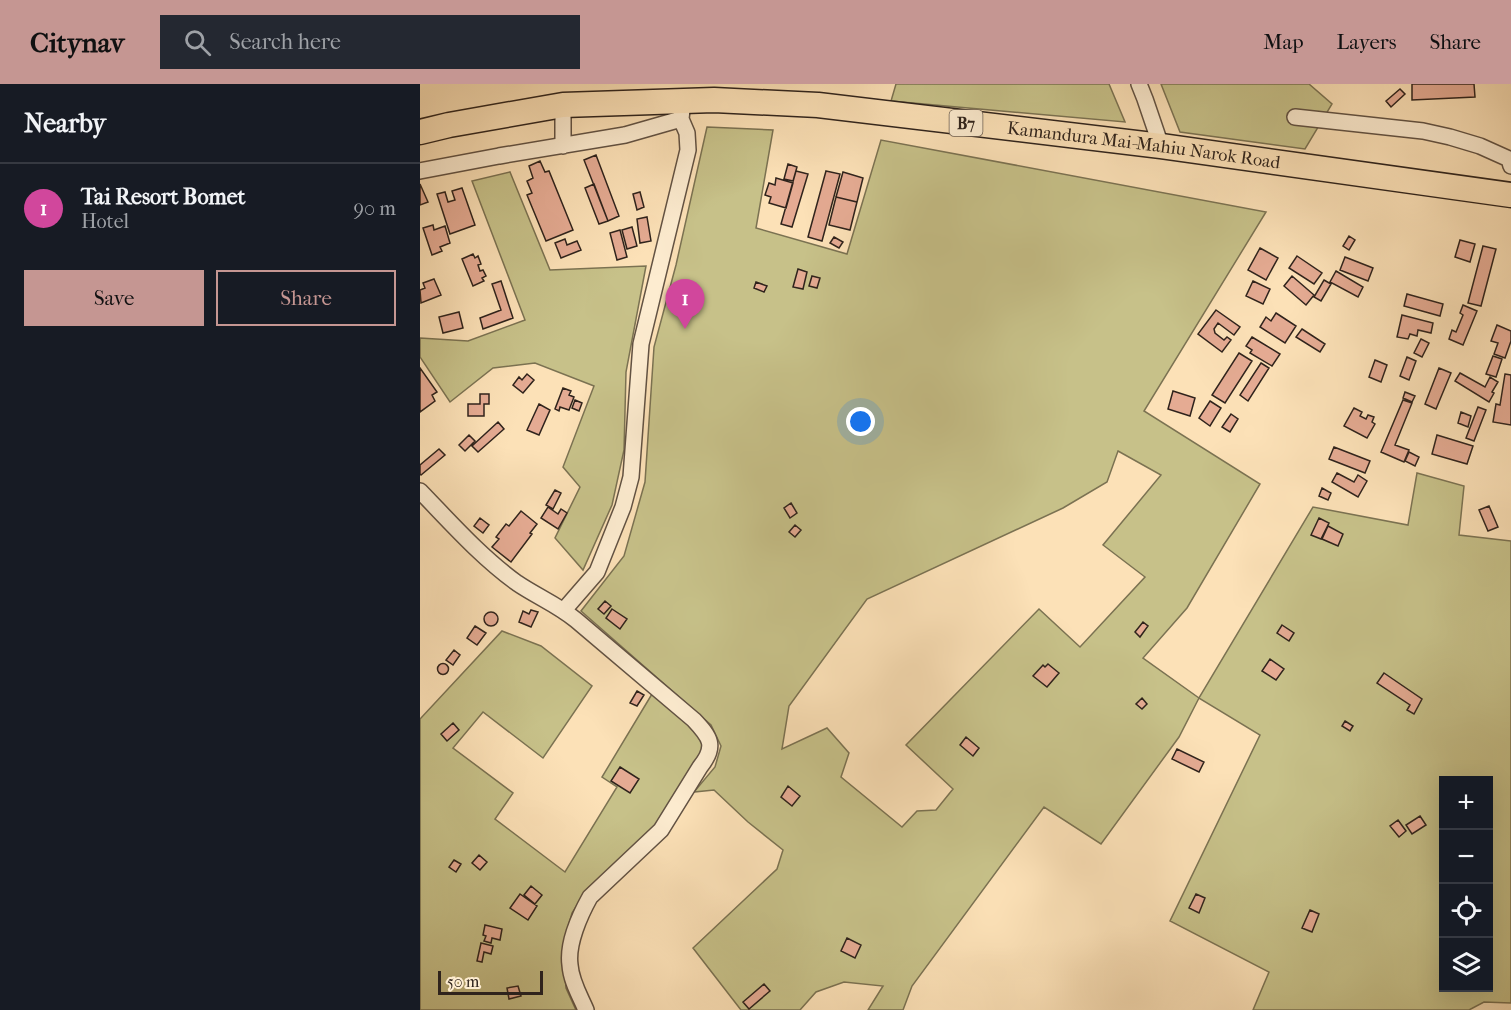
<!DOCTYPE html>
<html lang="en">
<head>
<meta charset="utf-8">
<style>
  body { margin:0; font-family:"IM FELL French Canon",serif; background:#242831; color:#f1f3f6 }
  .controls { position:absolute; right:18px; bottom:18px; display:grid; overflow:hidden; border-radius:0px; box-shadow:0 6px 24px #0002 }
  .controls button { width:54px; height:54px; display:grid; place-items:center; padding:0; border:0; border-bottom:2px solid #363941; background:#171b24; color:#f1f3f6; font:30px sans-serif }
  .scale { position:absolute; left:18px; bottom:15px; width:105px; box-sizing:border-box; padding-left:6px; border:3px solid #2f231c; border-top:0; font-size:16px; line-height:21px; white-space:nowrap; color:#2f231c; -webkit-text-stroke:4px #fdecd0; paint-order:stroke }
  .you { position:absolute; left:441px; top:338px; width:21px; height:21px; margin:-15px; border:4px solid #fff; border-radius:50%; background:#1a73e8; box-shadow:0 0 0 9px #1a73e833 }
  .badge { display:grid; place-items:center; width:39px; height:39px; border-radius:50%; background:#c59692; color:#fff; font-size:20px; font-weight:700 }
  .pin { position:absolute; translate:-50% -50px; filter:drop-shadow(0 2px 3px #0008) }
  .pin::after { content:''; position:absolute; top:32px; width:21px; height:18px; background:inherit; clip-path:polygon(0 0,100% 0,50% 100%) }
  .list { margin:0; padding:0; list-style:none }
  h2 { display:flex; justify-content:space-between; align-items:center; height:78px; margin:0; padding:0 24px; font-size:26px }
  h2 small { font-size:20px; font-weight:400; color:#9ea1a6 }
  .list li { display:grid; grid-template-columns:39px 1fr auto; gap:18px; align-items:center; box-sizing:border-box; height:90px; padding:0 24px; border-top:2px solid #363941 }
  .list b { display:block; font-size:22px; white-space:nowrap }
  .list p { margin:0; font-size:20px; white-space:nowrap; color:#9ea1a6 }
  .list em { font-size:20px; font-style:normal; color:#9ea1a6 }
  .actions { display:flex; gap:12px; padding:18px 24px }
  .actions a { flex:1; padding:14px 0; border:2px solid #c59692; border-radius:0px; text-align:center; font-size:21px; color:#c59692 }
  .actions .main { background:#c59692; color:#111 }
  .icon { flex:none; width:33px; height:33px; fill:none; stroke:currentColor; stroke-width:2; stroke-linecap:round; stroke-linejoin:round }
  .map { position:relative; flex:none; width:1091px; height:926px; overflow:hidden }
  header { display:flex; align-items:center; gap:36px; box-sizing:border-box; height:84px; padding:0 30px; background:#c59692; color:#111 }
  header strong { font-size:28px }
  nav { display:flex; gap:33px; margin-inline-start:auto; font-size:21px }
  .search { width:420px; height:54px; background:#242831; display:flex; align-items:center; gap:15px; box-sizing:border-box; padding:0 21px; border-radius:0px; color:#9ea1a6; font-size:22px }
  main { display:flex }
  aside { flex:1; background:#171b24 }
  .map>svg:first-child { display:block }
  .green { fill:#c7c189; stroke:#7b7252; stroke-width:1.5; fill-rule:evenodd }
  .building { fill:#e5ab93; stroke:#2f231c; stroke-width:1.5 }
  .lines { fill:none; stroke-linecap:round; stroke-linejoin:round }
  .minor-casing { stroke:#625243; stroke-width:18 }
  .trunk-casing { stroke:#2f231c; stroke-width:27 }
  .minor { stroke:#fdecd0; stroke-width:15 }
  .trunk { stroke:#fce1b7; stroke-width:24 }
  .labels { text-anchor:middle; stroke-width:5; stroke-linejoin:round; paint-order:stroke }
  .shield { fill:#fdecd0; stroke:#6d5f52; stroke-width:1.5 }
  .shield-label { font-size:16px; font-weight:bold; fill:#2f231c }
  .street-label { font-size:18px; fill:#2f231c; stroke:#fdecd0 }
</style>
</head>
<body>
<header>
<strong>Citynav</strong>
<div class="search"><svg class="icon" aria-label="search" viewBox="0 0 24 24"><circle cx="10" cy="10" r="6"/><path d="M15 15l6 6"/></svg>Search here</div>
<nav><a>Map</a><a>Layers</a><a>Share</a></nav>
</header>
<main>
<aside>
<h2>Nearby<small></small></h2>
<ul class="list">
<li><span class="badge" style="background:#d1479c">1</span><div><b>Tai Resort Bomet</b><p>Hotel</p></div><em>90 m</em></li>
</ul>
<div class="actions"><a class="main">Save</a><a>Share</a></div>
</aside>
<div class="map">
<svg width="1091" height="926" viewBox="0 0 1091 926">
  <rect width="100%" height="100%" fill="#fce1b7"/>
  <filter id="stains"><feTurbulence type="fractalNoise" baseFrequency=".00333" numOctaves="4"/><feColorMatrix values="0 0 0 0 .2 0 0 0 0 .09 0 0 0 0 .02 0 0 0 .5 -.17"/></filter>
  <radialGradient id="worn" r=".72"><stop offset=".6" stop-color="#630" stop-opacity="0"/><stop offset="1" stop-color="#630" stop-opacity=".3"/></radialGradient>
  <path class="green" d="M476,0H689L705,38L471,17Z
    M741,0H889L912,20L885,65L760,48Z
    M287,43L353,46L336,144L427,170L461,56L846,128L724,327L840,400L767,524L723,574L779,614L893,423L988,441L997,389L1044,402L1039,451L1091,457V919L1064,918L1049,926H833L849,888L750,837L840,651L779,614L759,653L681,760L624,723L492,902L483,926H448L463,902L424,898L396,908L380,926H321L273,864L357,785L363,766L328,738L294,706L274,708L295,683L301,662L291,641L161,527L204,472L225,398L234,263L256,181ZM698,367L741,391L683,461L725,493L660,563L619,525L486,661L533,705L516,726L497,727L482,743L421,693L429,669L407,644L362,665L369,622L447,515L643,424L687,398ZM1024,696H1068V904H1024Z
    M90,88L130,186L226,182L206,288L204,366L192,421L163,486L135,454L160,403L143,383L174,302L115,279L73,284L30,318L0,273V254L48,257L105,236L52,97Z
    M82,547L121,562L172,602L123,674L63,628L33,664L93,709L75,735L145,788L197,703L182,693L232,610L263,636L282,655V672L239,743L167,805L152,829L143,861L146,904L156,926H0V635Z"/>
  <path class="building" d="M992,0H1054L1055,13L992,16Z
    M980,5L985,10L971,23L966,17Z
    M176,71L199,132L188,137L164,76Z
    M120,77L125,88L129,87L153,146L126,157L107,111L112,109L107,97L113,94L109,82Z
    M368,80L377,83L373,97L364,95Z
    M376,87L388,90L372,143L361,140Z
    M406,87L420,90L402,157L388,153Z
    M423,88L443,94L437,118L416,113Z
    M356,94L373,99L366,124L349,119L351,113L345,111L349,99L355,101Z
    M0,100L8,118L0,121Z
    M174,100L188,137L179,140L165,104Z
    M42,104L55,141L30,150L17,110L25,108L28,118L35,116L32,107Z
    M220,108L224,123L217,126L213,110Z
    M416,113L437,118L430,146L409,141Z
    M227,133L231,157L220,159L217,135Z
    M13,141L14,146L25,142L30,159L20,163L22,167L12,171L3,144Z
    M212,143L217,162L207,165L202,146Z
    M200,146L207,173L197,176L190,149Z
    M929,152L935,156L929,166L923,162Z
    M414,153L423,158L419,164L410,159Z
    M145,155L147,161L157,157L161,166L141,174L135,159Z
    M1040,156L1055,160L1050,178L1035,173Z
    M1063,162L1076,165L1061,222L1048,219Z
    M840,164L858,174L846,196L828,186Z
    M53,170L55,174L58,172L61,180L58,181L60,187L63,186L66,192L62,194L64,197L53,202L42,175Z
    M877,172L902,189L894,200L869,184Z
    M925,173L953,184L948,197L920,186Z
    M378,185L387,188L383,205L373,203Z
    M916,187L943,203L938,213L910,198Z
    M392,192L400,194L397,204L389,202Z
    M872,192L894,211L886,221L864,202Z
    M14,195L21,211L1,219L0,206L5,204L3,199Z
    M904,196L911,200L901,217L894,213Z
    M81,197L93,234L63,245L60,234L81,226L72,200Z
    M833,197L850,205L843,220L826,212Z
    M336,198L347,202L344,208L334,204Z
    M987,210L1023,220L1020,232L984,222Z
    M1043,221L1057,227L1043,261L1029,255L1032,246L1036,248L1043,231L1040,229Z
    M796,226L820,243L814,251L798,239L794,245L795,249L804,256L807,253L811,256L802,268L778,250Z
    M39,228L43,244L23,249L19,233Z
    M856,229L876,242L865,259L840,243L846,233L851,237Z
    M982,231L1013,239L1011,249L998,246L997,252L990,250L988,255L977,253Z
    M1077,241L1091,247V257L1085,274L1074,270L1078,259L1071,257Z
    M882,245L905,260L900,268L876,253Z
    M832,253L860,270L852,282L830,269L832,266L826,262Z
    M1001,255L1009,259L1002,273L994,269Z
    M819,269L832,277L805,319L792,311Z
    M1073,272L1082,275L1076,293L1066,290Z
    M987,273L996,277L989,296L980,292Z
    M955,276L967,281L961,298L949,293Z
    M841,279L849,284L828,317L820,311Z
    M0,284L17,308L12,311L15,317L0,328Z
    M1019,284L1031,289L1016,325L1005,320Z
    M1040,289L1065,303L1070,293L1078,298L1072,308L1074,309L1069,318L1035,297Z
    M107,290L114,296L103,309L93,301L99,293L102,296Z
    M1085,290L1091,291V341L1073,338L1076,320L1080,321Z
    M143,304L151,307L149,311L154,313L149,326L140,323L139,327L135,325Z
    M753,307L775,314L770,332L748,325Z
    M985,308L995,312L992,318L983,314Z
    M60,310H69V320H64V332H48V320H60Z
    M155,316L162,319L159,327L152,324Z
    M983,316L992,319L975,361L989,366L984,378L961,368Z
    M790,317L801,324L790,342L779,334Z
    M119,320L130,326L119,351L107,346Z
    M1058,323L1066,326L1054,357L1046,354Z
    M934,324L942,328L940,332L946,335L948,331L954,333L952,338L955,340L947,354L924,342Z
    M1041,328L1051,332L1048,343L1038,339Z
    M811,330L818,335L810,348L802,343Z
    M78,338L84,345L58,368L52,362Z
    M49,351L55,357L45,367L39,361Z
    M1017,351L1053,362L1047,380L1012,370Z
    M914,363L950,377L945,389L909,375Z
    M19,365L25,371L1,391L0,390V381Z
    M989,368L999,373L995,382L985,377Z
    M917,389L934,398L938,391L947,397L938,413L912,398Z
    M902,404L911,409L908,416L899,412Z
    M135,406L141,409L133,425L126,421Z
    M371,419L377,429L370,434L364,424Z
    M1069,422L1078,443L1068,447L1059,426Z
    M128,423L138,430L141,425L147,429L138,445L121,434Z
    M101,427L117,440L110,449L112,450L91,478L72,463L79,455L76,453L86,440L89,442Z
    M60,434L69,441L63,449L54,442Z
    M899,434L909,439L901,455L891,451Z
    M375,441L381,446L375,453L369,448Z
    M908,442L923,450L918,462L902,455Z
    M185,517L191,522L184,530L178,525Z
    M192,525L207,535L200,545L186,534Z
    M111,526L118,528L111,543L99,538L103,527L109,530Z
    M64 535a7 7 0 1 1 14 0a7 7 0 1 1-14 0Z
    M723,538L728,542L720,553L715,548Z
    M862,541L874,549L869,557L857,549Z
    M55,542L66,549L57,561L47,554Z
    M34,566L40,571L33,581L26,576Z
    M850,575L864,585L856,596L842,587Z
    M17.5 585a5.5 5.5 0 1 1 11 0a5.5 5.5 0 1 1-11 0Z
    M628,580L639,589L627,603L613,592L623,581L625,583Z
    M964,589L1002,615L994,630L987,626L990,621L957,599Z
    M217,607L224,611L217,622L210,619Z
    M722,614L727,620L722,625L716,620Z
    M925,637L933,642L930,647L922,642Z
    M33,639L39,646L27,657L21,650Z
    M546,653L559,664L553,672L540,661Z
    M757,665L784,678L779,688L752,675Z
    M200,683L219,695L210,709L191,697Z
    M368,702L380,712L372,722L361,713Z
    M1000,732L1006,741L992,750L986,741Z
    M978,736L986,747L979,753L970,742Z
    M59,771L67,778L60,786L52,779Z
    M34,776L41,780L36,788L29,783Z
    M111,802L122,811L115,820L104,811Z
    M100,810L117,822L108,836L90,824Z
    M776,810L785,814L779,829L769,824Z
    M890,826L899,830L892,848L882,844Z
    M65,841L82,845L80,856L72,854L71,859L64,857L66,852L63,851Z
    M427,854L441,861L435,874L421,867Z
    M61,859L73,862L71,870L64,868L62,878L57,877Z
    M344,900L350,907L329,925L323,918Z
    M98,902L101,912L89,915L87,904Z"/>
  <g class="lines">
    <defs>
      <path id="minor" d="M719,0L725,15L741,62
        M143,21V62
        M875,33L1003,47L1030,53L1060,62L1089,75L1091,82
        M0,87L79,72L205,51L261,35
        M0,407C31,439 61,473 97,499C116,512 138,521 156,536L274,636C290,653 297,662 280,683L241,746L170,813C160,831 147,860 150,881C151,897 160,912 166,926
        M144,526L177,488L203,423L211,393L221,260L268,66L267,49L261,35L263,16"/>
      <g id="trunk">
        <path id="s1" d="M0,48L29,41L143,21L294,16L398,21L741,62L1091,111"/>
      </g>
    </defs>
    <use href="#minor" class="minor-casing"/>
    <use href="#trunk" class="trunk-casing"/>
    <use href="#minor" class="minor"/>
    <use href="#trunk" class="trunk"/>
  </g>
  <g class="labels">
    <rect class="shield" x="529.5" y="26" width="33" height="26" rx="4.5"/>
    <g class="shield-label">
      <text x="546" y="45">B7</text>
    </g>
    <g class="street-label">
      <text dy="6" stroke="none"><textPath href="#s1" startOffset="729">Kamandura Mai-Mahiu Narok Road</textPath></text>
    </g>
  </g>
  <rect width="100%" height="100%" filter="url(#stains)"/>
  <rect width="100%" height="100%" fill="url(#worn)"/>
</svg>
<div class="controls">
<button>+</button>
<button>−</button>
<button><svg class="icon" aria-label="locate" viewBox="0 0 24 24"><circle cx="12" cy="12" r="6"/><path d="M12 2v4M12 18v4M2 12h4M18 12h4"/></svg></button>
<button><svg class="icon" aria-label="layers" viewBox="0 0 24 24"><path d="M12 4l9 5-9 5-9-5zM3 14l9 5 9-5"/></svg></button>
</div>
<div class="scale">50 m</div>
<div class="you"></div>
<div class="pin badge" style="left:265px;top:245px;background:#d1479c">1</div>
</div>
</main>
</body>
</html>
